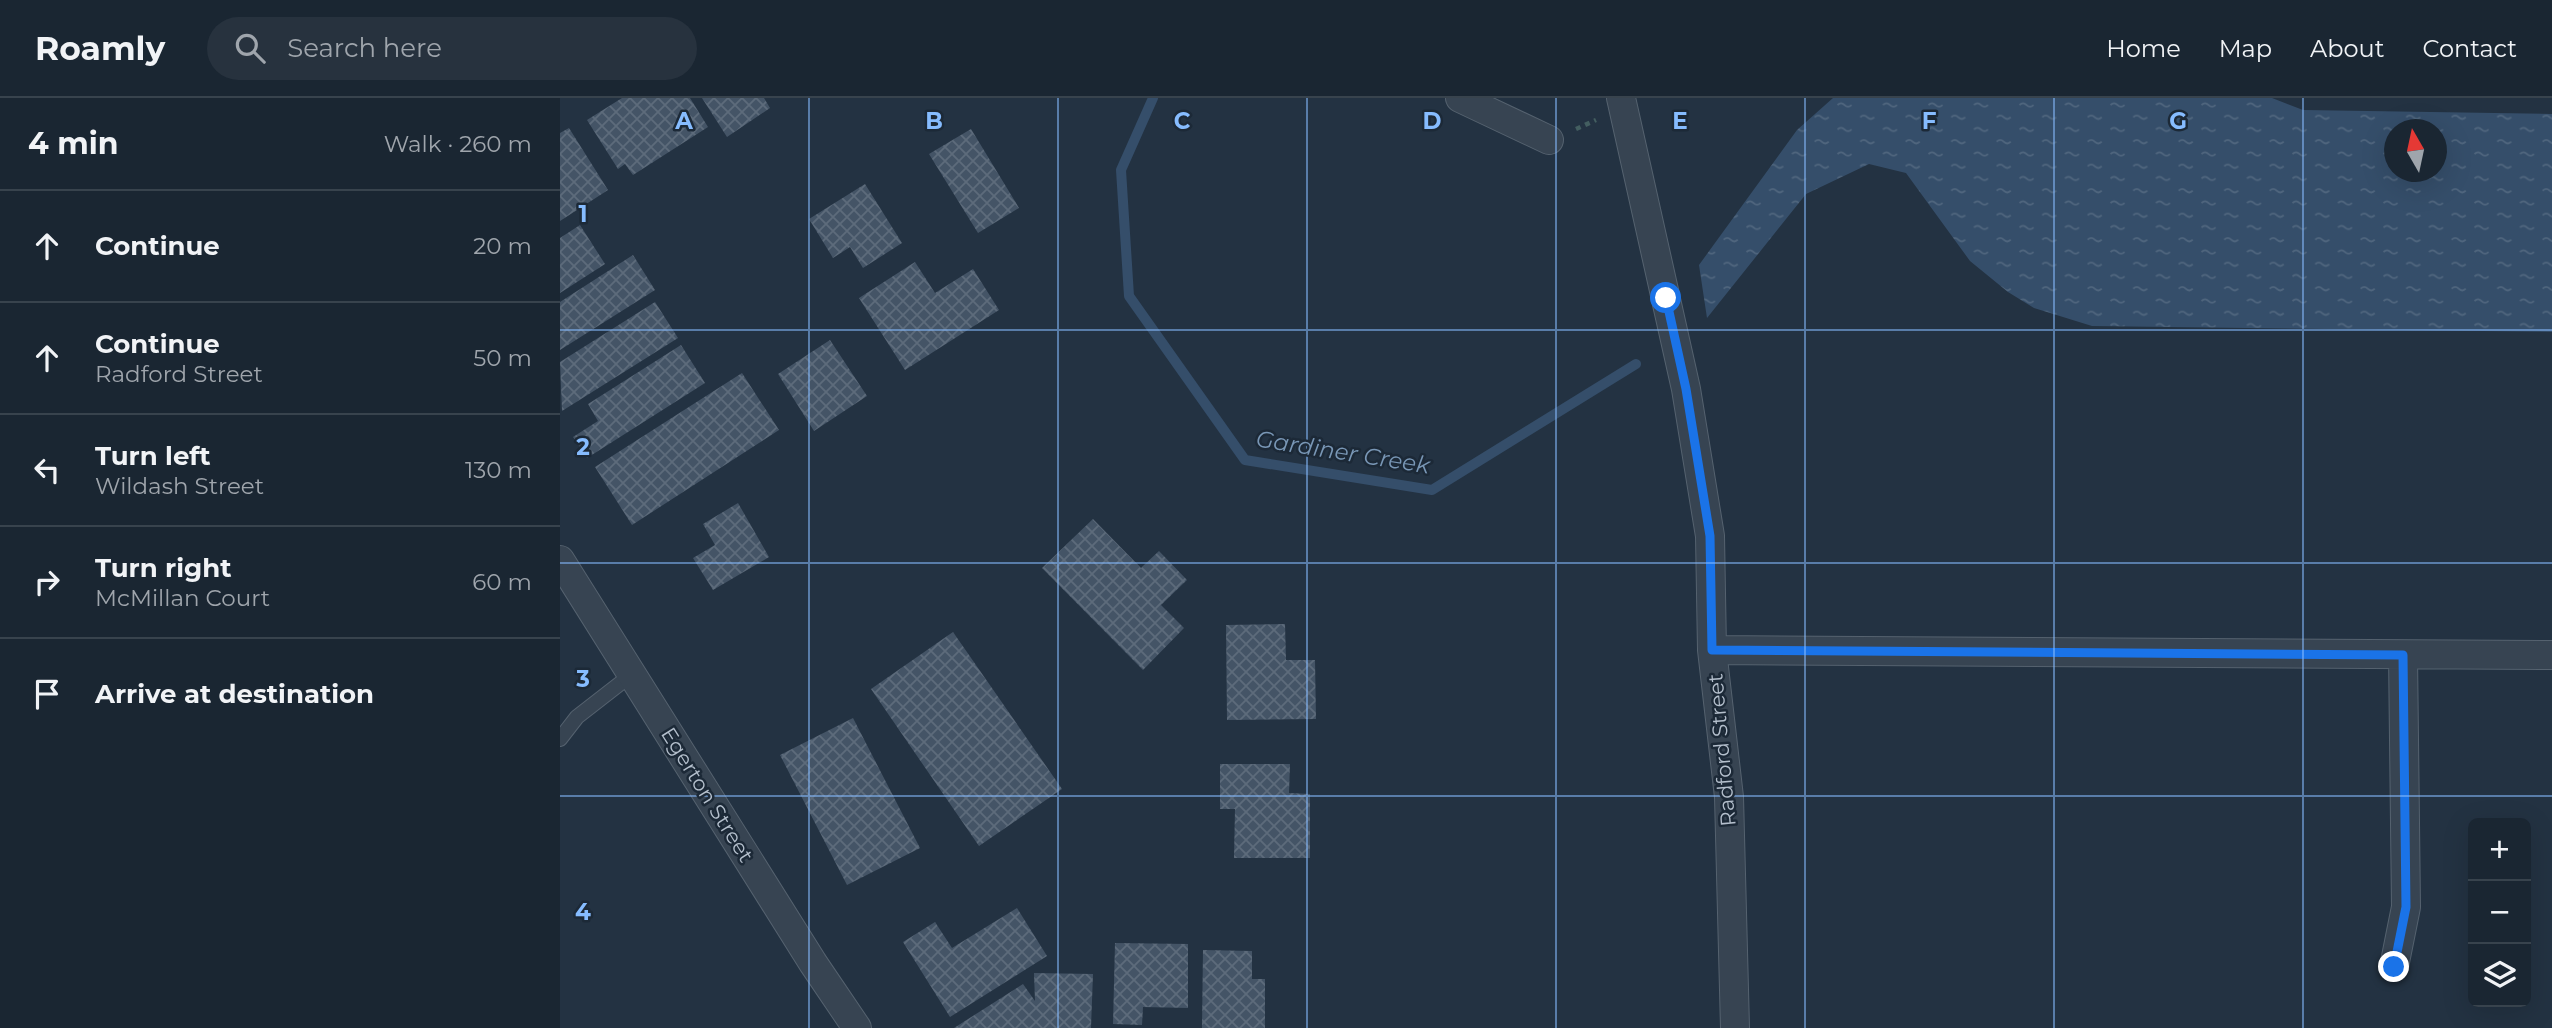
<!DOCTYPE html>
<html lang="en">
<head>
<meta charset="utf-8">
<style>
  body { margin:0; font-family:Montserrat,sans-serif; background:#27323e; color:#f1f3f6 }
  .controls { position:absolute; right:21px; bottom:21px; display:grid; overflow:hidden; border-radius:10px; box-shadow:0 7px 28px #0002 }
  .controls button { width:63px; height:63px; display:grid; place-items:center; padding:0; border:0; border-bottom:2px solid #38434d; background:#1a2632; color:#f1f3f6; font:35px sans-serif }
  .compass { position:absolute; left:1824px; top:21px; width:63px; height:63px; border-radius:50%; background:#1a2632; box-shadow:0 7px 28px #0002; rotate:351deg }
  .stop { position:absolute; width:21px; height:21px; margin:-16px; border:5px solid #1a73e8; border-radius:50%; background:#fff }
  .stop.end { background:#1a73e8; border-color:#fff; box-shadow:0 2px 7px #0008 }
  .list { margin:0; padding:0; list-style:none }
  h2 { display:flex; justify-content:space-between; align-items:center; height:91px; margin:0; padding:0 28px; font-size:30px }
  h2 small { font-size:23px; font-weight:400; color:#9fa5ac }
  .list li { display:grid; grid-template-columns:46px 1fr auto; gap:21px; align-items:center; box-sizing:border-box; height:112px; padding:0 28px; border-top:2px solid #38434d }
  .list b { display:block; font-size:26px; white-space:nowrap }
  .list p { margin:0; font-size:23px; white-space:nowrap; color:#9fa5ac }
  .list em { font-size:23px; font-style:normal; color:#9fa5ac }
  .icon { flex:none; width:38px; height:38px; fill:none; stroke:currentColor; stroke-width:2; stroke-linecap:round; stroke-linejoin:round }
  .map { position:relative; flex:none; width:1992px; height:930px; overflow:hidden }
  header { display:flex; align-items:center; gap:42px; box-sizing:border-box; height:98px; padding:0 35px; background:#1a2632; border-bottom:2px solid #38434d }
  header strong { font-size:33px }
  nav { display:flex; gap:38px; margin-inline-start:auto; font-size:24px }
  .search { width:490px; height:63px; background:#27323e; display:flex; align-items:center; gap:18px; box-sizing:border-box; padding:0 24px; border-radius:38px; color:#9fa5ac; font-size:26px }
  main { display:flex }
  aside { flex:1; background:#1a2632 }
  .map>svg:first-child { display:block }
  .water { fill:url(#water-ripples); fill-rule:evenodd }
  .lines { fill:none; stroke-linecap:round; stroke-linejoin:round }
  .stream { stroke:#354e6a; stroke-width:10 }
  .building { fill:url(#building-cross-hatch) }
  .lane-casing { stroke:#55626f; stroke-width:16 }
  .street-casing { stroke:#55626f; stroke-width:30 }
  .path { stroke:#435e60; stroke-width:4.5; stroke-dasharray:5 5; stroke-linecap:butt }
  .lane { stroke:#374452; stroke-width:14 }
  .street { stroke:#374452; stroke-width:28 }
  .route { stroke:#1a73e8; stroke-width:9 }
  .grid { fill:none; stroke:#86bcff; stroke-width:2; stroke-opacity:0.55 }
  .labels { text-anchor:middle; stroke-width:5; stroke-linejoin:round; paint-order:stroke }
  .street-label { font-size:21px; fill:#b4bfcc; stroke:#1c2937 }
  .water-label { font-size:23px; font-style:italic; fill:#7997b6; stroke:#1c2937 }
  .grid-label { font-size:23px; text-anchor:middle; font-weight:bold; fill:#86bcff; stroke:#1c2937; stroke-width:5; stroke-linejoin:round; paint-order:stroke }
</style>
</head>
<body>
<header>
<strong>Roamly</strong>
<div class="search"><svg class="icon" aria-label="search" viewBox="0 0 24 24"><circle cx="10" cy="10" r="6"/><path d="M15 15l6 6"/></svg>Search here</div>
<nav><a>Home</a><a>Map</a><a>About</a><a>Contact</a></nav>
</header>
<main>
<aside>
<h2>4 min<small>Walk · 260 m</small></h2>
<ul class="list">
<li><svg class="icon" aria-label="ahead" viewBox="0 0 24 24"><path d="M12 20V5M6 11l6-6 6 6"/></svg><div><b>Continue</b></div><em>20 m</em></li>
<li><svg class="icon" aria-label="ahead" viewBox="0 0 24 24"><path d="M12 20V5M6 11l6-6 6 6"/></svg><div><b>Continue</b><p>Radford Street</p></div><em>50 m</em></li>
<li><svg class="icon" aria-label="left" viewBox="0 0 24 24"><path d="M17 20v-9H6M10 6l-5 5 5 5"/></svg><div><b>Turn left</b><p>Wildash Street</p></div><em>130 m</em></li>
<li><svg class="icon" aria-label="right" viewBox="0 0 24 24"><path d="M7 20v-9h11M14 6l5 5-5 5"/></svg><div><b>Turn right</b><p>McMillan Court</p></div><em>60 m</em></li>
<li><svg class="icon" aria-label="arrive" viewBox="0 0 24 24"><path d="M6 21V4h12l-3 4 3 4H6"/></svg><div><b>Arrive at destination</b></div></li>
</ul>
</aside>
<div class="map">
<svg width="1992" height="930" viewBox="0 0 1992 930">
  <defs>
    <pattern id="water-ripples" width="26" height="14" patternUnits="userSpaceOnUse" patternTransform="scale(1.75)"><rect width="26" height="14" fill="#354e6a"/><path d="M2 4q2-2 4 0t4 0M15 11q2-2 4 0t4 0" fill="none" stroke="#50667e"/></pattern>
    <pattern id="building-cross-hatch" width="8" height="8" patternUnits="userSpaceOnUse" patternTransform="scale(1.75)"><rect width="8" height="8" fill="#445466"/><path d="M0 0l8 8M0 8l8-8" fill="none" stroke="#5d6b7b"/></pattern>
  </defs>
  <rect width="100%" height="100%" fill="#233242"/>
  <path class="water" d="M1273,0H1712L1743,12L1992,16V234L1532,228L1474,210L1448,194L1410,163L1346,75L1309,66L1246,96L1147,220L1139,167L1237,32ZM1834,32H1876V74H1834Z"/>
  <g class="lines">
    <path class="stream" d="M593,0L561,72L569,198L685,362L872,392L1076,266"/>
  </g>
  <path class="building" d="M62,0H130L148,29L73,77L65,66L58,71L27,22Z
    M142,0H204L210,10L167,39Z
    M9,30L48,92L0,123V35Z
    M411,31L459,110L418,135L369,56Z
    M305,86L342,145L303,170L290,149L273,160L249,121Z
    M20,127L45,166L0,195V140Z
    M73,157L95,192L0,252V204Z
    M355,164L375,195L413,171L439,212L345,272L299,200Z
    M95,204L118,240L2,313L0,264Z
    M270,242L307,298L254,333L218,276Z
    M121,247L145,285L27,360L13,339L38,323L28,306Z
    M182,275L219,332L72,427L35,369Z
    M178,405L209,459L153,492L133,460L155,447L143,426Z
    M533,421L581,470L599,453L627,482L601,507L624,530L583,572L482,470Z
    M725,526L726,562H755L756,621L667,622L666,527Z
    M393,534L502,691L419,748L311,591Z
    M293,620L360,750L287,787L220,657Z
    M660,666H730L729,695L750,696V760H674L675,711H660Z
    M457,810L487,858L390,919L343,844L375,824L392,850Z
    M555,845L628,846V910L583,909L582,927L553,926Z
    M643,852L692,853V881H705V930H642Z
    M474,875L533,876L531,930H394L463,886L475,903Z"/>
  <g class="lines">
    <defs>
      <path id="lane" d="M0,641L17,619L71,577"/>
      <path id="street" d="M900,0L989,42
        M1061,0L1126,291L1150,438L1152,552L1169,699L1175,930
        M0,462L253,865L297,930
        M1152,552L1992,557
        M1834,869L1846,809L1843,557"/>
    </defs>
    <use href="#lane" class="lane-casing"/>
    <use href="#street" class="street-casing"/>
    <path class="path" d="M1016,31L1036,22"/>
    <use href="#lane" class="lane"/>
    <use href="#street" class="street"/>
  </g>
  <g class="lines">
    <path class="route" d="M1106,200L1126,291L1150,438L1152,552L1843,557L1846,809L1834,869"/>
  </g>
  <path class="grid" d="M249,0V930M498,0V930M747,0V930M996,0V930M1245,0V930M1494,0V930M1743,0V930M0,232H1992M0,465H1992M0,698H1992"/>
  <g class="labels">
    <g class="street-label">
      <text transform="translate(1162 652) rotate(-95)" y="7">Radford Street</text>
      <text transform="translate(147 697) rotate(58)" y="7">Egerton Street</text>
    </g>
    <g class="water-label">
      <text transform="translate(783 354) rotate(9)" y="8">Gardiner Creek</text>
    </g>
  </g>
  <g class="grid-label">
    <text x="124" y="31">A</text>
    <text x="374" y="31">B</text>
    <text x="622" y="31">C</text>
    <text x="872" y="31">D</text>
    <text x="1120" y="31">E</text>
    <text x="1369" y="31">F</text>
    <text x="1618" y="31">G</text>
    <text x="23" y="124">1</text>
    <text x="23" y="357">2</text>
    <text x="23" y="589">3</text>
    <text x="23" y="822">4</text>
  </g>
</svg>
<div class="controls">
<button>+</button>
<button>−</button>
<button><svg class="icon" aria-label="layers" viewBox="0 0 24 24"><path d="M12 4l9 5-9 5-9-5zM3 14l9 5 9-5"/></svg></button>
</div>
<svg class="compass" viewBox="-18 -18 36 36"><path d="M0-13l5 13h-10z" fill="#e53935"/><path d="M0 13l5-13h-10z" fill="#9fa5ac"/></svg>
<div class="stop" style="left:1106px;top:200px"></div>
<div class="stop end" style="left:1834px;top:869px"></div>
</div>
</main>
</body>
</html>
